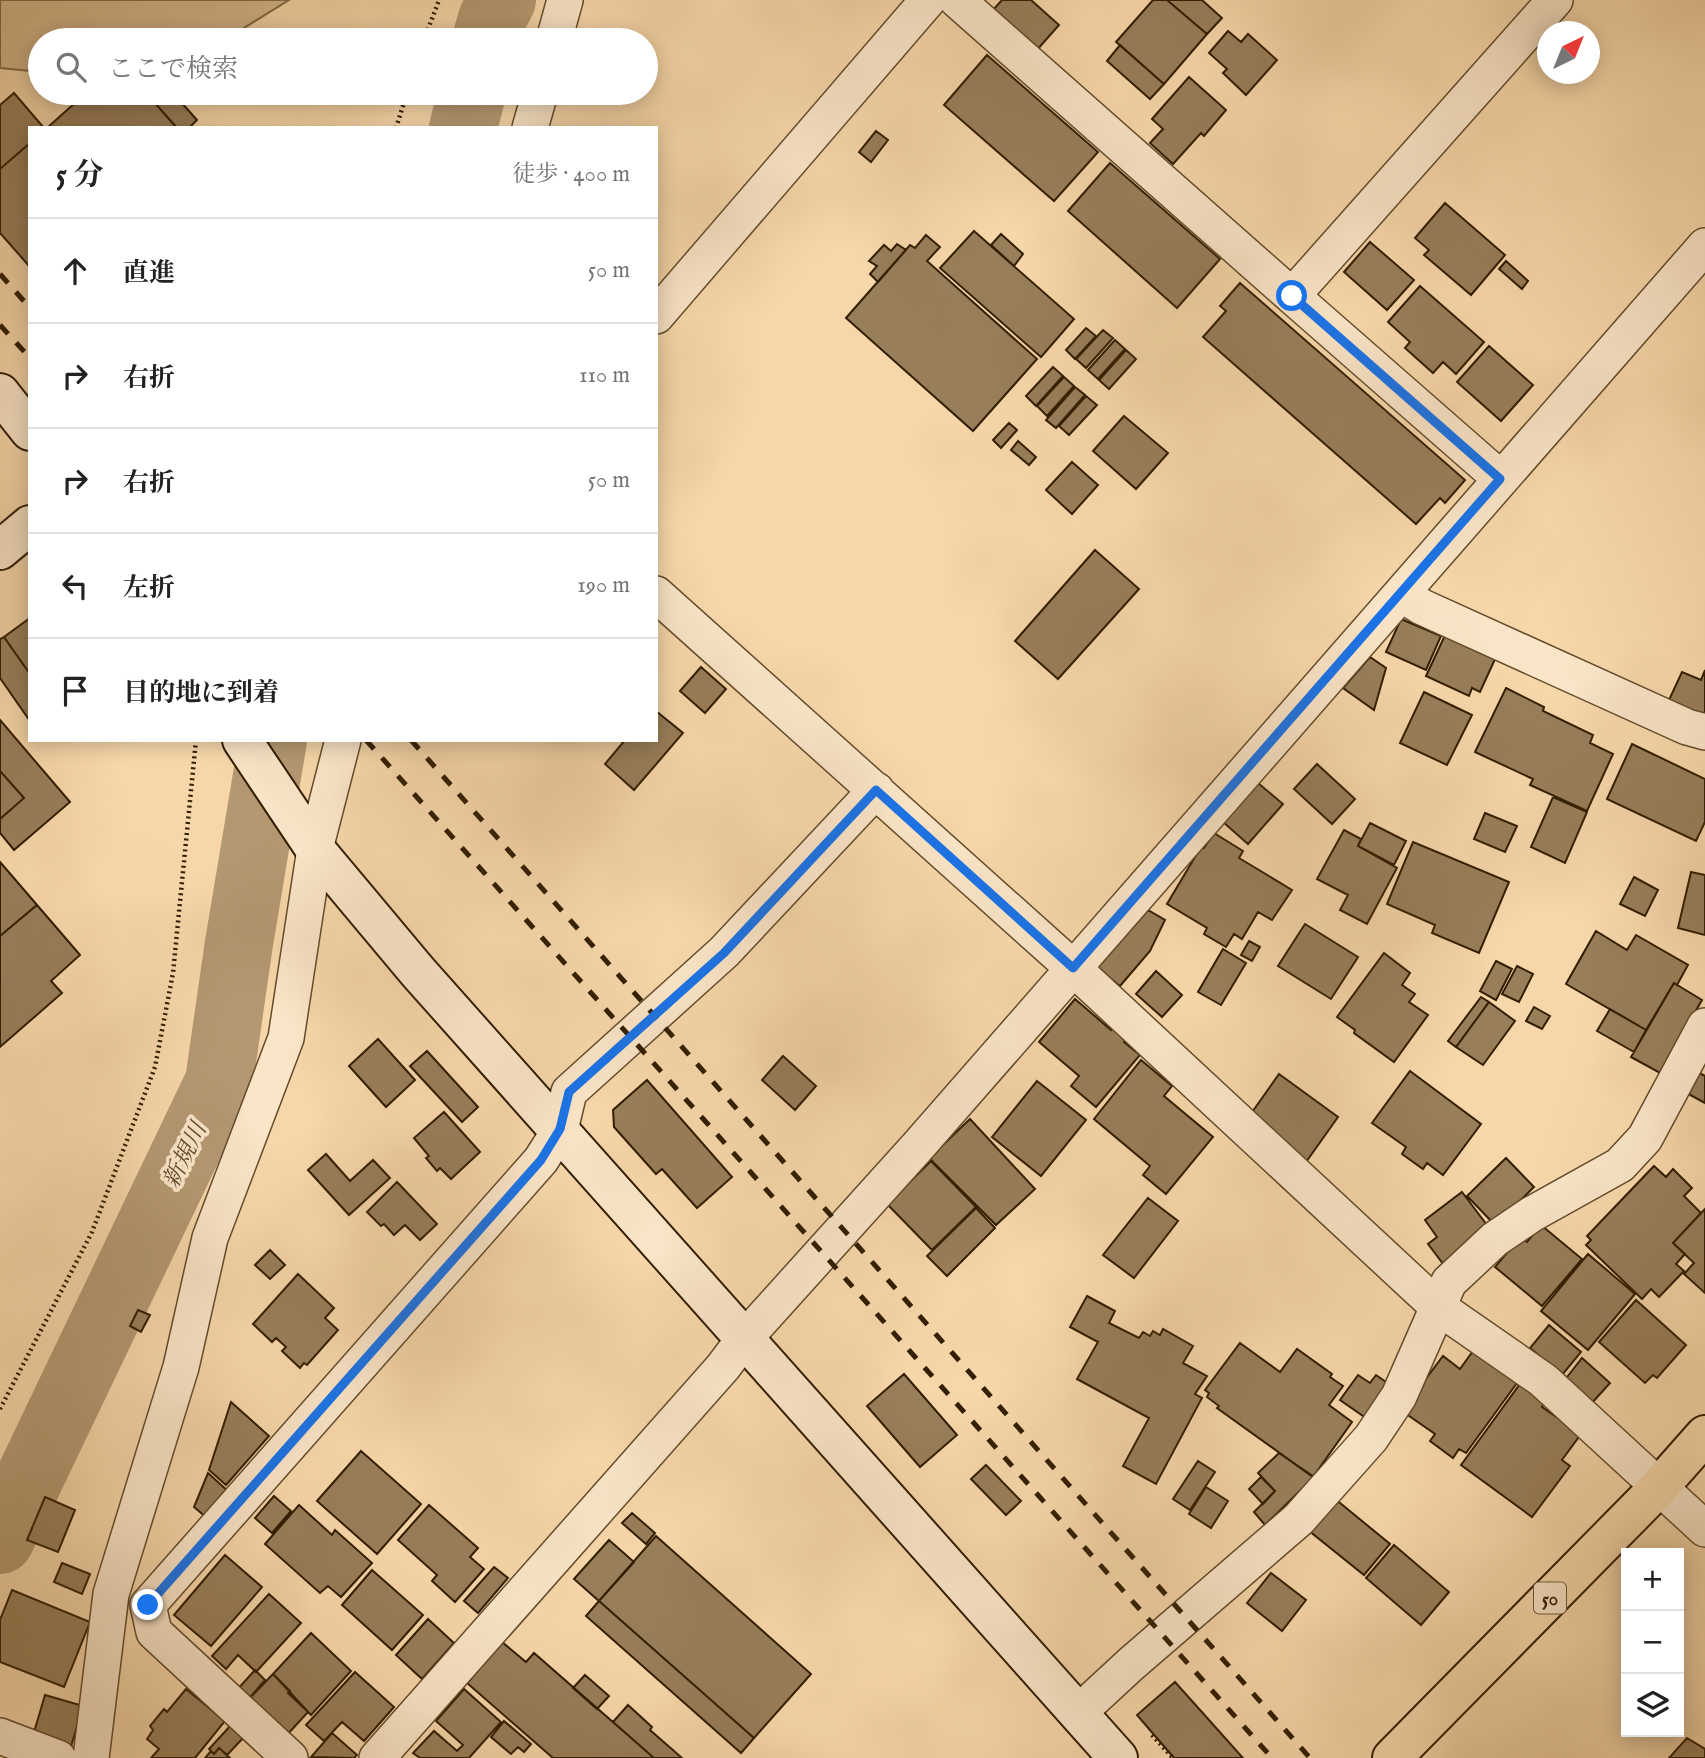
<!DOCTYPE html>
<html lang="ja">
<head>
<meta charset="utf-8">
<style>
  body { margin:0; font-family:"IM FELL English","Noto Serif JP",serif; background:#f6f6f6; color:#222 }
  .controls { position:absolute; right:21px; bottom:21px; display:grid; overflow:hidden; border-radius:0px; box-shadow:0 4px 18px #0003 }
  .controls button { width:63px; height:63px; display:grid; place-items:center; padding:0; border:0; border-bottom:2px solid #e0e0e0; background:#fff; color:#222; font:35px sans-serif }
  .compass { position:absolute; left:1537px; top:21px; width:63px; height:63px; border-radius:50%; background:#fff; box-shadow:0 4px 18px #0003; rotate:43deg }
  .stop { position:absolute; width:21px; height:21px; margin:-16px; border:5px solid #1a73e8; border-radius:50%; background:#fff }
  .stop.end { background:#1a73e8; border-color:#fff; box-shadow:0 2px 7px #0008 }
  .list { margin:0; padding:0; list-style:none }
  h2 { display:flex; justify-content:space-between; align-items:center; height:91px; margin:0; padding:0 28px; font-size:30px }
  h2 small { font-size:23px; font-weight:400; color:#767676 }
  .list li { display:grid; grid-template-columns:46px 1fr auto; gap:21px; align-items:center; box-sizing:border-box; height:105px; padding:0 28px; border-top:2px solid #e0e0e0 }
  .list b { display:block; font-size:26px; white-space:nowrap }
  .list em { font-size:23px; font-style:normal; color:#767676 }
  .icon { flex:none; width:38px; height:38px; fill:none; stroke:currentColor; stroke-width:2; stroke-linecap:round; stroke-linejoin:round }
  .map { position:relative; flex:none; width:1705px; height:1758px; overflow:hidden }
  .search { position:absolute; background:#fff; box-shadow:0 4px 18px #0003; left:28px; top:28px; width:630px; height:77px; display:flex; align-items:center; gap:18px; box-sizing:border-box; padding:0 24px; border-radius:38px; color:#767676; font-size:26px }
  .panel { position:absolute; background:#fff; box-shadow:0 4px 18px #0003; left:28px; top:126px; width:630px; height:616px; border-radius:0px }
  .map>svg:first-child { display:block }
  .green { fill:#d6b88d; stroke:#846b48; stroke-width:2 }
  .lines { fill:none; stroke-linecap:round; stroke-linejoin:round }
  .river { stroke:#b49871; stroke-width:68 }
  .building { fill:#987e59; stroke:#321e02; stroke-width:2 }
  .street-casing { stroke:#634c2c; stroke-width:38 }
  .secondary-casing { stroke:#321e02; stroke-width:42 }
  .primary-casing { stroke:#321e02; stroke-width:42 }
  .path { stroke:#321e02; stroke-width:4.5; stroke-dasharray:2 3.5; stroke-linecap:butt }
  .street { stroke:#fae5c8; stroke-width:35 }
  .secondary { stroke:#fae5c8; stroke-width:38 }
  .primary { stroke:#f7d7aa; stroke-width:38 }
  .rail { stroke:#321e02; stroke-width:5; stroke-dasharray:12 12; stroke-linecap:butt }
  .route { stroke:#1a73e8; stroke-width:9 }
  .labels { text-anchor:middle; stroke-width:7; stroke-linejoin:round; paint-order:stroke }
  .shield { fill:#fae5c8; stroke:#6e5a3d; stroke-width:2 }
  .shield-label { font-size:19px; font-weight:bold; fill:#321e02 }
  .water-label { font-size:23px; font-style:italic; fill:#604929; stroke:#fae5c8 }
</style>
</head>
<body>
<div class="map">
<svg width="1705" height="1758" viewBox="0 0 1705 1758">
  <rect width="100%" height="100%" fill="#f7d7aa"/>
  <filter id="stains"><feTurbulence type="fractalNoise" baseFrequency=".00286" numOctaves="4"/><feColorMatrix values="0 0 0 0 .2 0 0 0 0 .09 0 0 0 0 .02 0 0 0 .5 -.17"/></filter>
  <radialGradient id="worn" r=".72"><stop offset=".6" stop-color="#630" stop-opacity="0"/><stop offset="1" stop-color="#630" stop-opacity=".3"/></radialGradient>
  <path class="green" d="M0,0H289L239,31L218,40H40V72L0,68Z"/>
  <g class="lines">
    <path class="river" d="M486,40L492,19L502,0
      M463,128L472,93
      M0,1540L219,1082L239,943L273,740"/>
  </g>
  <path class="building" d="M1002,0H1031L1059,25L1036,51L992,11Z
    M1153,0H1167L1207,34L1164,84L1116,42Z
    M1167,0H1202L1222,18L1207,34Z
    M1228,31L1241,42L1248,34L1277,60L1246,95L1223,73L1227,69L1209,53Z
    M1120,45L1164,84L1150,99L1107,61Z
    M987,55L1098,152L1054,201L944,105Z
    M1189,77L1226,110L1204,136L1201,133L1173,164L1150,143L1163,129L1152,119Z
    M14,93L44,128H30V143L0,169V105Z
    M86,93H146L177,128H47Z
    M146,93H173L197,120L189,128H177Z
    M876,131L888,140L871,162L859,152Z
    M30,143V267L0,233V169Z
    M1110,163L1220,259L1177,308L1068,211Z
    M1445,203L1505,255L1471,295L1424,255L1429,250L1415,238Z
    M974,231L1074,319L1041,357L940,268Z
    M1001,234L1023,254L1014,266L991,245Z
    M926,235L940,247L927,261L1037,359L973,431L846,318L910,245L915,248Z
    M1370,242L1414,280L1387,310L1344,272Z
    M897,244L906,250L878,282L870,274L877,266L869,261L884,245L891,251Z
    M1506,261L1528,281L1522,289L1499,269Z
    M1240,283L1465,480L1445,503L1440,498L1416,524L1203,337L1226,311L1220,306Z
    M1420,286L1484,342L1456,374L1443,362L1433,373L1405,348L1410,342L1388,322Z
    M1086,328L1096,336L1075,359L1066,350Z
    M1103,330L1113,338L1086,368L1076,359Z
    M1115,340L1125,349L1098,379L1088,370Z
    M1489,346L1533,385L1501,421L1457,382Z
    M1126,350L1136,359L1109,389L1099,380Z
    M1053,367L1063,376L1036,406L1026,396Z
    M1064,377L1074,386L1047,416L1037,406Z
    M1075,387L1085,395L1056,428L1046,420Z
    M1086,396L1097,405L1069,435L1059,426Z
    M1124,416L1168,453L1136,489L1093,451Z
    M1009,423L1017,430L1001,448L993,440Z
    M1018,441L1036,457L1029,465L1011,450Z
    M1072,462L1098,485L1072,514L1046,490Z
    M1095,550L1139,589L1058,679L1015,641Z
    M30,618V674L4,637Z
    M1401,619L1441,636L1426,670L1386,652Z
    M1446,633L1496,657L1480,692L1472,688L1469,696L1426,676Z
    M4,637L30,674V721L0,678V639Z
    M1370,657L1386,668L1374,710L1343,688Z
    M701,667L726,689L705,713L680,691Z
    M1705,670V717L1669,700L1682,672L1701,680Z
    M1506,688L1544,707L1543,711L1593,735L1590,743L1613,754L1587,811L1530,785L1533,779L1475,752Z
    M1424,692L1472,715L1447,765L1400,743Z
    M656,711L683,733L634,790L605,764L625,740H656Z
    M0,720L70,802L14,850L0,833V819L24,798L0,771Z
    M1632,744L1705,779V822L1696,841L1607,799Z
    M1317,764L1355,799L1332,824L1294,789Z
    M0,771L24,798L0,819Z
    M1258,783L1283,804L1248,844L1223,822Z
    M1553,797L1587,812L1565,863L1531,847Z
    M1485,813L1517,826L1505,852L1474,839Z
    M1370,823L1406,841L1394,865L1358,846Z
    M1344,830L1361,839L1358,846L1397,868L1367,924L1340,910L1348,895L1317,879Z
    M1214,833L1243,851L1239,858L1292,890L1272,920L1258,912L1242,939L1234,934L1226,947L1204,934L1207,928L1167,904L1201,847L1204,848Z
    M1413,842L1509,882L1479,953L1432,933L1435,925L1387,904Z
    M0,862L37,905L0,936Z
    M1691,872L1705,875V935L1678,928Z
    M1634,877L1658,890L1645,916L1620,904Z
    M37,905L80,955L51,981L62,993L0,1047V936Z
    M1148,910L1165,920L1150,951L1120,986L1097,968Z
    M1305,924L1358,957L1331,999L1278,966Z
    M1596,931L1627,950L1636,935L1688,965L1677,985L1674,983L1646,1030L1566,984Z
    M1249,941L1260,947L1252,961L1241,955Z
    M1223,949L1246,963L1221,1005L1198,992Z
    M1384,953L1410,973L1402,985L1415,994L1409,1002L1428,1015L1394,1062L1354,1033L1355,1030L1337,1017Z
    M1496,961L1512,969L1496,1000L1480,991Z
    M1517,966L1533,974L1519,1002L1502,994Z
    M1156,971L1182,995L1162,1017L1136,994Z
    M1674,983L1702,1000L1660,1073L1631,1057Z
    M1481,997L1489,1002L1456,1047L1448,1041Z
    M1075,999L1111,1030L1115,1025L1128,1037L1124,1042L1140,1055L1096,1107L1071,1086L1079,1076L1039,1042Z
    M1489,1002L1515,1021L1483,1065L1456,1047Z
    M1534,1007L1550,1016L1542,1029L1526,1021Z
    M1610,1009L1646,1030L1634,1052L1597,1031Z
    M378,1039L415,1080L386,1107L349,1066Z
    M427,1051L478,1107L462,1122L410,1066Z
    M783,1056L816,1086L795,1110L762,1080Z
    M1141,1060L1172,1086L1164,1096L1213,1137L1166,1194L1143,1175L1150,1166L1094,1119Z
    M1694,1070L1705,1076V1103L1683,1091Z
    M1410,1071L1481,1124L1443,1175L1427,1163L1423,1169L1402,1154L1406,1147L1372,1123Z
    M1279,1074L1338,1117L1306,1162L1250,1115Z
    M647,1080L732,1177L697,1208L662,1169L656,1174L614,1127L613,1110Z
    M1037,1081L1086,1120L1041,1176L992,1137Z
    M444,1112L480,1152L451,1179L440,1168L437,1171L426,1158L429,1156L414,1138Z
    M970,1119L1035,1189L996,1225L929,1158Z
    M326,1154L350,1181L373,1160L390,1178L349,1215L308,1170Z
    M1506,1158L1534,1187L1495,1225L1467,1196Z
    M931,1161L976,1207L932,1250L887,1204Z
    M1654,1166L1666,1177L1673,1169L1692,1188L1684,1196L1701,1213L1673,1243L1685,1254L1676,1264L1684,1271L1659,1297L1651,1289L1642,1299L1586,1245L1591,1240L1587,1236Z
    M397,1182L437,1224L420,1240L405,1225L394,1235L384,1224L381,1226L367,1212Z
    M1462,1192L1490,1229L1444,1265L1428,1244L1437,1237L1425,1220Z
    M1148,1198L1178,1221L1134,1278L1103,1255Z
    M976,1208L995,1228L947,1276L927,1256Z
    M1705,1209V1293L1684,1274L1694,1263L1673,1243Z
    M1541,1225L1582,1259L1542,1306L1495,1267L1520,1237L1527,1242Z
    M270,1250L285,1265L270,1279L255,1265Z
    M1588,1254L1635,1294L1588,1350L1541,1311Z
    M298,1274L334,1308L325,1318L338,1330L307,1365L304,1363L300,1368L282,1351L286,1347L276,1338L272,1342L253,1324Z
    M1087,1296L1115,1311L1109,1323L1139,1338L1143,1332L1150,1336L1153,1331L1160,1335L1163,1329L1193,1346L1183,1363L1207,1376L1195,1394L1202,1398L1156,1484L1123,1466L1149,1418L1077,1379L1098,1342L1070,1327Z
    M1636,1300L1686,1345L1657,1378L1653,1375L1645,1383L1599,1342Z
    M138,1310L150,1315L141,1332L130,1326Z
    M1549,1325L1581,1352L1562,1375L1530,1348Z
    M1240,1343L1280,1372L1297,1349L1332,1374L1330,1377L1343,1386L1329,1405L1352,1422L1313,1477L1217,1408L1219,1406L1207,1397L1209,1393L1205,1390Z
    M1473,1351L1517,1383L1466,1453L1459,1449L1453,1458L1430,1441L1435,1434L1402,1411L1443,1356L1460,1369Z
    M1582,1358L1610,1383L1591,1404L1564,1381Z
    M904,1374L957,1435L920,1467L867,1406Z
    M1358,1375L1370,1383L1376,1375L1389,1384L1366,1418L1340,1400Z
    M1520,1384L1545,1402L1542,1407L1581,1434L1562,1460L1570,1466L1532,1517L1461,1465Z
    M231,1402L269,1436L226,1485L209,1470Z
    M361,1451L421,1504L377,1554L317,1501Z
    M1279,1453L1314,1477L1265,1525L1254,1512L1275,1491L1258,1473Z
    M1198,1461L1215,1472L1190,1510L1173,1499Z
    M986,1465L1021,1501L1006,1515L971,1479Z
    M208,1473L229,1492L207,1518L194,1507Z
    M1261,1477L1275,1491L1263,1504L1249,1489Z
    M1206,1487L1228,1501L1211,1528L1189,1514Z
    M274,1496L291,1511L272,1533L255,1518Z
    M45,1497L75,1510L58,1552L27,1540Z
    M1334,1498L1390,1544L1364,1575L1308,1530Z
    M299,1505L332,1535L335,1530L372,1563L341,1597L328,1586L320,1593L265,1544Z
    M429,1505L478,1548L470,1557L484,1569L455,1602L432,1581L437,1575L398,1540Z
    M632,1513L655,1533L646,1544L622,1523Z
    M656,1536L811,1674L754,1738L599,1601Z
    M609,1540L634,1562L599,1601L574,1579Z
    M1394,1545L1449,1592L1421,1625L1366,1578Z
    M225,1555L262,1587L211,1646L174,1615Z
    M62,1563L90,1574L82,1594L54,1582Z
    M494,1567L508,1578L478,1613L464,1601Z
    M372,1570L423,1615L392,1650L342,1605Z
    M1271,1573L1306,1600L1282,1631L1247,1603Z
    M12,1590L90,1622L64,1687L0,1662V1620Z
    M269,1594L301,1623L256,1672L238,1655L226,1669L212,1656Z
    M599,1601L754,1738L741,1753L586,1616Z
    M428,1619L454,1643L422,1679L396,1655Z
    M311,1633L351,1671L311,1715L273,1674Z
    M502,1642L526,1662L534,1653L654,1758H553L467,1683Z
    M255,1670L265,1680L247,1701L236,1691Z
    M355,1672L394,1707L364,1741L342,1722L324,1741L306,1725Z
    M273,1674L290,1691L288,1693L308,1712L286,1736L248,1700Z
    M585,1675L609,1696L597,1709L573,1688Z
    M1175,1682L1243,1758H1174L1137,1715Z
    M186,1689L225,1721L195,1758H151L159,1749L147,1739L153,1730L150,1726L164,1709L167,1712Z
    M464,1689L501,1722L469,1758H420L413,1753L434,1731L457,1751L463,1745L436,1721Z
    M45,1695L83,1706L70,1750L32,1739Z
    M628,1705L652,1727L650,1730L682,1758H654L613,1722Z
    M504,1721L531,1744L524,1752L518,1747L511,1754L491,1737Z
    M232,1724L245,1736L227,1755L219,1748L214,1754L209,1749Z
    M332,1733L357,1755L354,1758L311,1757Z
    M1687,1738L1705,1749V1758H1669Z
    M219,1748L230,1758H205L211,1751L214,1754Z"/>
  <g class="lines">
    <defs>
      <path id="street" d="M957,0L1292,296
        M554,40L565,0
        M530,128L540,93
        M656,316L928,0
        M1501,479L1292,296L1555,0
        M656,594L1073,968L1438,1307L1543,1380L1705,1529
        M1401,594L1422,607L1687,727L1705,732
        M1078,1713L1131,1664L1299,1519L1371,1438L1399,1396L1449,1282L1495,1239L1532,1214L1620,1165L1645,1138L1705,1026
        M0,1736L58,1758
        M91,1758L111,1594L181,1367L210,1238L286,1038L315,849L343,740
        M290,1758L154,1632L148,1605L541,1160L560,1130L569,1092L724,952L876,790
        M377,1758L723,1367L744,1339L919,1145L1705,246"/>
      <path id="secondary" d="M0,393L30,431
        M0,550L30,525
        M242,740L315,849L418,972L1118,1758"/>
      <path id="primary" d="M1392,1758L1659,1487L1705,1435"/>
    </defs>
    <use href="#street" class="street-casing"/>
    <use href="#secondary" class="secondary-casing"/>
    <use href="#primary" class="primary-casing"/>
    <path class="path" d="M424,40L439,0
      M396,128L407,93
      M0,1409L92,1232L155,1067L173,973L196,740
      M1152,1735L1173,1758"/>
    <use href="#street" class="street"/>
    <use href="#secondary" class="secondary"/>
    <use href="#primary" class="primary"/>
    <path class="rail" d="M0,274L30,308
      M0,325L30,358
      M366,740L1272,1758
      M411,740L1310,1758"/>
  </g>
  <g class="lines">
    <path class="route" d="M148,1605L541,1160L560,1129L569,1092L724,953L876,790L1073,968L1500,479L1292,296"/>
  </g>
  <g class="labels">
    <rect class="shield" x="1534" y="1582.5" width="32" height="31" rx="5"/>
    <g class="shield-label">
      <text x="1550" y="1605">50</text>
    </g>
    <g class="water-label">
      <text transform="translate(184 1155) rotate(-64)" y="8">新規川</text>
    </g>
  </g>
  <rect width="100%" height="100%" filter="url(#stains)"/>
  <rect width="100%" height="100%" fill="url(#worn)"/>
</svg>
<div class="controls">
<button>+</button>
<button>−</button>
<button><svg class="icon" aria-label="layers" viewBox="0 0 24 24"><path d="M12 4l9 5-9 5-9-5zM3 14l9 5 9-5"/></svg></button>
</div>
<svg class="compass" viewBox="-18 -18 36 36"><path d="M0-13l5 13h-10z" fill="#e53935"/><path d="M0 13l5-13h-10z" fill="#767676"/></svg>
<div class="stop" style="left:1292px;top:296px"></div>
<div class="stop end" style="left:148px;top:1605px"></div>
<div class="search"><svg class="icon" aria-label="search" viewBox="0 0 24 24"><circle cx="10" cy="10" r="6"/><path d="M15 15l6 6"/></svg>ここで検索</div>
<section class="panel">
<h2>5 分<small>徒歩 · 400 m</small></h2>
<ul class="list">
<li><svg class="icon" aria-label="ahead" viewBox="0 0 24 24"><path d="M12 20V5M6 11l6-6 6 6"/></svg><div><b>直進</b></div><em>50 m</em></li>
<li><svg class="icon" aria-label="right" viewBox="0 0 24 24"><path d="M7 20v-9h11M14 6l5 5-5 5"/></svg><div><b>右折</b></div><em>110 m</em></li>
<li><svg class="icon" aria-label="right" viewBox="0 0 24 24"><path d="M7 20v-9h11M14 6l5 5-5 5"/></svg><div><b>右折</b></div><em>50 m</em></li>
<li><svg class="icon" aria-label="left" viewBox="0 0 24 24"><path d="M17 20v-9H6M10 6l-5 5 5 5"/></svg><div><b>左折</b></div><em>190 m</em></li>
<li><svg class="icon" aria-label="arrive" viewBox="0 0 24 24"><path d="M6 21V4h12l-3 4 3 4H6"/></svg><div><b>目的地に到着</b></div></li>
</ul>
</section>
</div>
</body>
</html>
